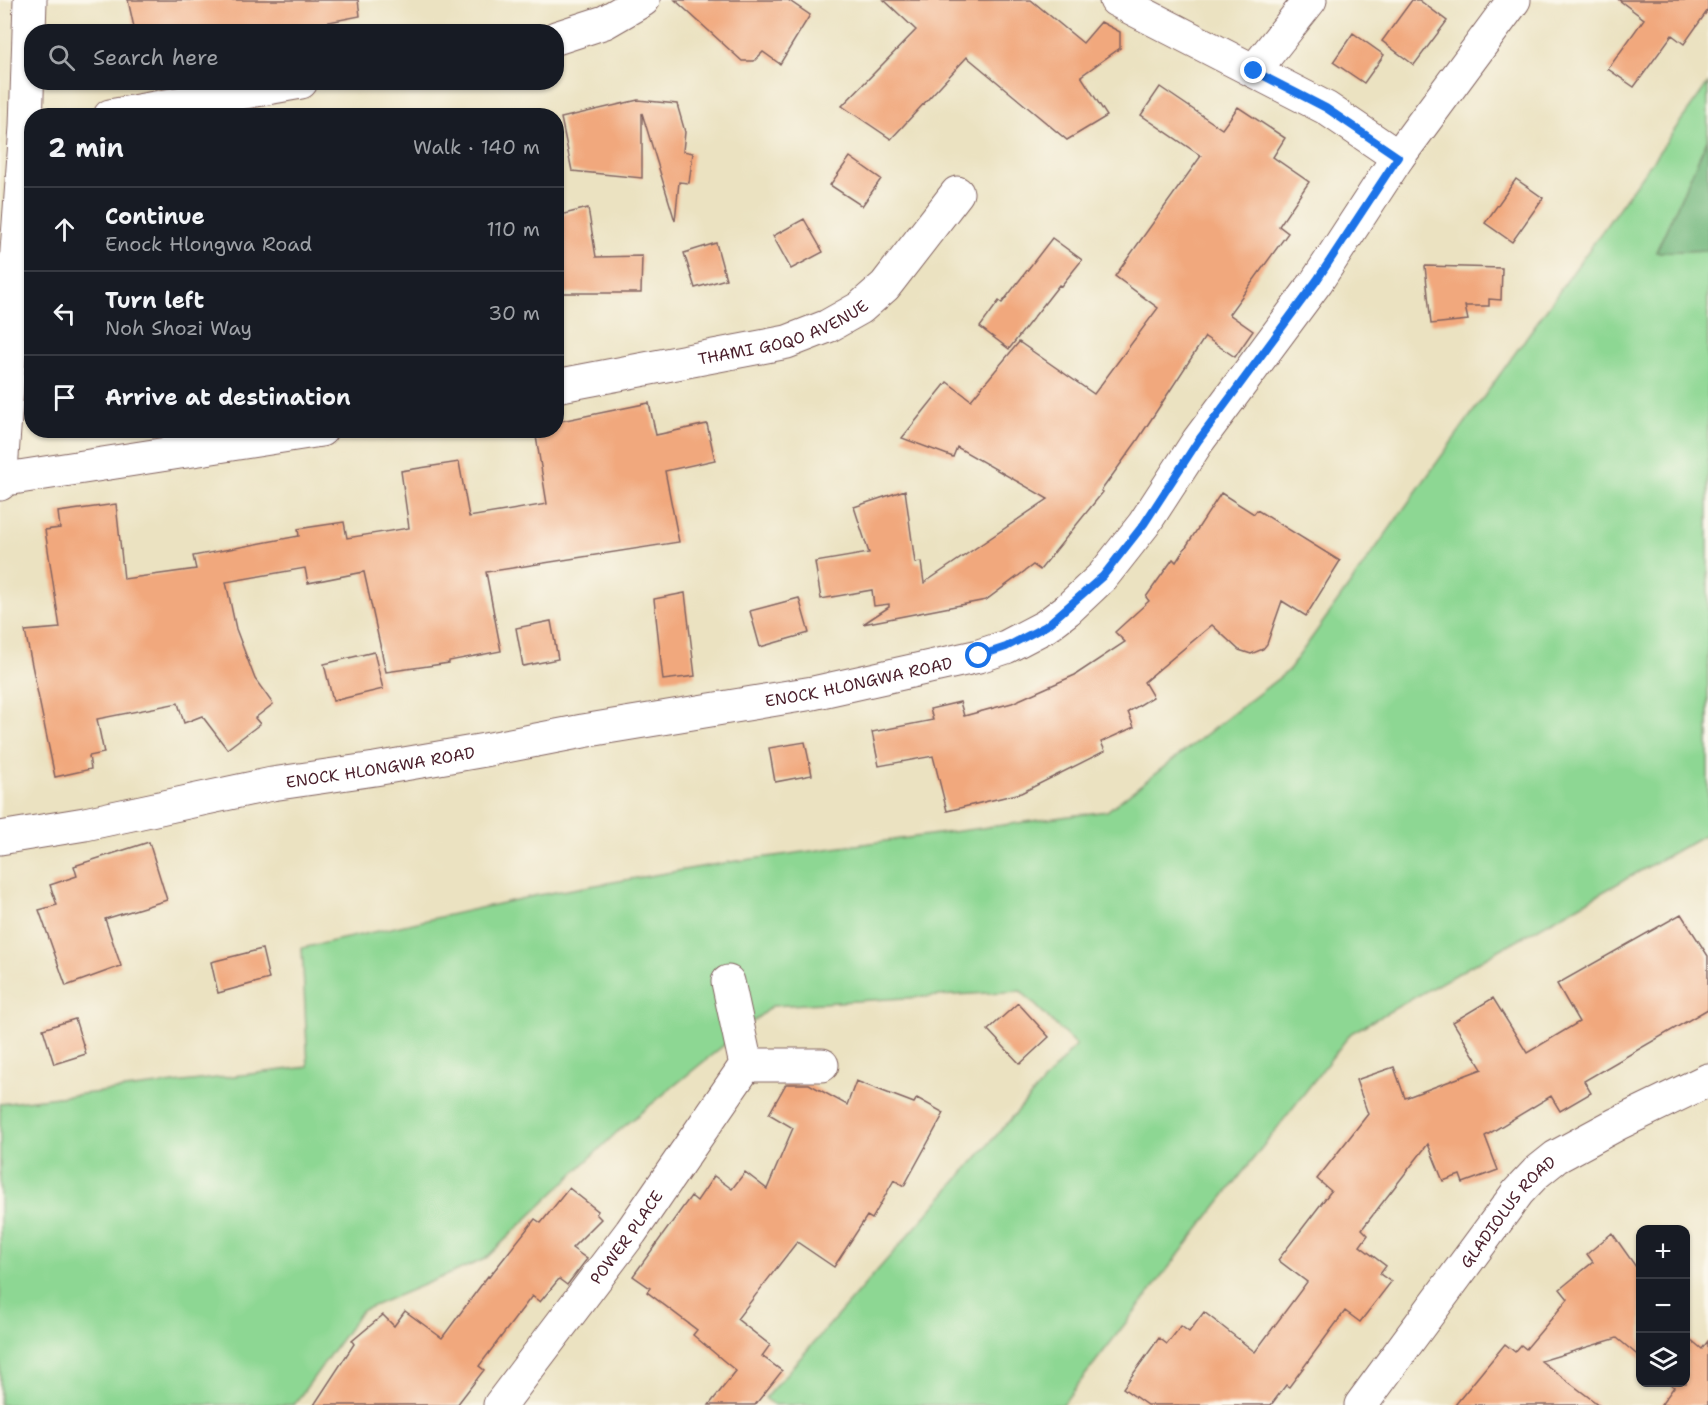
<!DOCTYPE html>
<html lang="en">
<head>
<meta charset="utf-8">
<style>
  body { margin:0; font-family:"Shantell Sans",sans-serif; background:#20242c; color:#f1f3f6 }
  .controls { position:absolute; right:18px; bottom:18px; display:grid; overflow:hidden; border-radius:12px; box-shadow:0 2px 4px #0004 }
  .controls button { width:54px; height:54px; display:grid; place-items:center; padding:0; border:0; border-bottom:2px solid #363941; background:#171b24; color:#f1f3f6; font:30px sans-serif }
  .stop { position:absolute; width:18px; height:18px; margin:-14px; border:4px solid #1a73e8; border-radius:50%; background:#fff }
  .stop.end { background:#1a73e8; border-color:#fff; box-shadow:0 2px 6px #0008 }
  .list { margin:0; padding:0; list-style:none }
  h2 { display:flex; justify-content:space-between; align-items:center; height:78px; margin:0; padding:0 24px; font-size:26px }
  h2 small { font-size:20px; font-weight:400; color:#9ea1a6 }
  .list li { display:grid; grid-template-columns:39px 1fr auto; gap:18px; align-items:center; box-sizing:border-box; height:84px; padding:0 24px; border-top:2px solid #363941 }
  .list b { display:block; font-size:22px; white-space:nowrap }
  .list p { margin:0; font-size:20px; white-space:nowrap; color:#9ea1a6 }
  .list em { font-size:20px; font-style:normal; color:#9ea1a6 }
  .icon { flex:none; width:33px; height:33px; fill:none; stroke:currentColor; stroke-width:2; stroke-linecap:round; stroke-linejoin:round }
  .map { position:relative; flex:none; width:1708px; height:1405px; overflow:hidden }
  .search { position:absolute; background:#171b24; box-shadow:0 2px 4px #0004; left:24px; top:24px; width:540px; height:66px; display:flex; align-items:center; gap:15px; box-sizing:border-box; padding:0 21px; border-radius:24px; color:#9ea1a6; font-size:22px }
  .panel { position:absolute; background:#171b24; box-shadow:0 2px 4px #0004; left:24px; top:108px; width:540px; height:330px; border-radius:24px }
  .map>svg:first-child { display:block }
  .green { fill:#8dd793; stroke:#6c7b5f; stroke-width:1.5 }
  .forest { fill:#72b87d; stroke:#5e6c54; stroke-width:1.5 }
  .building { fill:#f1a87d }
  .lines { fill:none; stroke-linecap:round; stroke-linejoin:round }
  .minor-casing { stroke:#826360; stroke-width:35 }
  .minor { stroke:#fff; stroke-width:33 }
  .route { stroke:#1a73e8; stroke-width:8 }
  .labels { text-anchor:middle; stroke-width:4.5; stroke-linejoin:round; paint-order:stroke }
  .street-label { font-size:16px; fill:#4a1f2b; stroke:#fbf7ec }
</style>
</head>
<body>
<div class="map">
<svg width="1708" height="1405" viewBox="0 0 1708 1405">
  <rect width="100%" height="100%" fill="#fbf7ec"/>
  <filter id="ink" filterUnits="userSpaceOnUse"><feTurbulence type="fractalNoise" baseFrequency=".0167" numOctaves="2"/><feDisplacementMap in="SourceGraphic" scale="12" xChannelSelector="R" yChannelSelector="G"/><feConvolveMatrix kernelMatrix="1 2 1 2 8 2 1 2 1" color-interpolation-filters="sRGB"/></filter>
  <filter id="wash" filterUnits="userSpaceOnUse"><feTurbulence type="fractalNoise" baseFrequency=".008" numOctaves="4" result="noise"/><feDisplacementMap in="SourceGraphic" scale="24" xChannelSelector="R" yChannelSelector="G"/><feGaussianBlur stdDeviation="1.35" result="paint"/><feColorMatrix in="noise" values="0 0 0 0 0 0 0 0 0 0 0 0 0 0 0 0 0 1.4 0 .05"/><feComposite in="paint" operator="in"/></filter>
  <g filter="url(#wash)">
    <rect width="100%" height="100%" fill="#ebe2c1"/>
    <path class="green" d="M1708,83V138L1656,252L1708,250V833L1351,1033L1062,1405H774L765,1398L1076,1045L1021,991L772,1006L616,1133L485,1259L361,1311L294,1405H0V1104L308,1067L302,948L538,895L730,862L1107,811L1288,671Z"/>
    <path class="forest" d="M1708,138V250L1656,252Z"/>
    <g id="blocks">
      <path class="building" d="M128,0H358L360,16L278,32H135Z
        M675,0H788L810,15L780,64L763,52L754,61H742Z
        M884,0H1031L1083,43L1101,22L1120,32V48L1081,76L1107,116L1067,140L967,57L891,139L842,106L916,30Z
        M1412,0H1419L1447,21L1414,65L1382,41Z
        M1619,0H1708V10L1684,44L1672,35L1634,87L1608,69L1644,19Z
        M1353,33L1384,55L1364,83L1333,62Z
        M1160,87L1222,129L1238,107L1285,138L1273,157L1309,182L1279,226L1288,233L1229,314L1253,331L1235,357L1205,337L1137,441L1101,491L1103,492L1040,570L1033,565L986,600L863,624L889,607V604L874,606L872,590L821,599L815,562L869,553L854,507L905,490L915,563L921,562L924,583L1048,499L957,447L953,457L902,438L947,382L971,400L1019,342L1094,394L1158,308L1115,276L1201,156L1141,115Z
        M638,100L677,104L685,132L683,151L693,153L689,183L679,182L675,221L642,113V178L572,171L561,118Z
        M850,157L881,179L862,206L830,185Z
        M1516,179L1543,198L1512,242L1485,223Z
        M588,208L596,257L642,256L641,293H556V216Z
        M804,219L823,252L791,269L773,236Z
        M1052,238L1082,260L1061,286L1059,285L1009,349L980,327L999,301L1002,303Z
        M716,243L726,279L695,288L684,253Z
        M1425,266L1502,268L1501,300L1489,299V306H1465L1468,320L1431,324Z
        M649,403L656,435L707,424L715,460L665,471L679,542L486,572L501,651L449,661V663L386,672L364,572L308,583L305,568L226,582L236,629L255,679L273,704L255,718L260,724L227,749L202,716L184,723L178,703L97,719L104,753L89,756L91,769L55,777L25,631L60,628L45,530L60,528L58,512L116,504L124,579L196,569L193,556L299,536L298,529L344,522L347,538L409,528L401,471L459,462L469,517L547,504L535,430H556V422Z
        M1221,493L1254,514L1257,510L1340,561L1306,616L1282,601L1267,644L1263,649L1251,654L1239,650L1212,625L1144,682L1153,697L1128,712L1134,727L1101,742L1105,751L1021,793L947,811L933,756L879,766L872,732L933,720L930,709L960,702L964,716L1012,703L1075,675L1125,642L1115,632L1149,601L1146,597L1173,559L1176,562Z
        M685,593L695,676L663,680L654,599Z
        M799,598L809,633L760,647L750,611Z
        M551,621L558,659L523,666L516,628Z
        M374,652L383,689L333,701L324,664Z
        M805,742L812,775L775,782L769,748Z
        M149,842L167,900L105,919L121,966L66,986L39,910L57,905L50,885L77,876L74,866Z
        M1681,914L1708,956V1009L1584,1081L1591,1093L1560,1111L1551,1096L1485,1136L1498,1170L1463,1183L1460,1175L1443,1181L1428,1144L1362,1229L1368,1235L1360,1246L1386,1266L1380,1274L1391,1282L1360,1322L1345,1311L1289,1387L1286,1385L1271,1405H1147L1123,1388L1159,1338L1167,1344L1181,1326L1189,1332L1204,1312L1255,1352L1307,1282L1278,1260L1331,1191L1317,1179L1368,1114L1356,1080L1394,1067L1405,1098L1482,1069L1453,1022L1493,998L1527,1053L1579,1022L1557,984Z
        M262,949L269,979L218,993L211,962Z
        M1018,1003L1049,1037L1020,1064L988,1030Z
        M75,1019L86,1054L54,1064L43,1029Z
        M856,1081L914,1103L917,1098L944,1113L904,1186L894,1180L872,1219L867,1216L834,1267L797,1242L737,1319L770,1345L762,1356L782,1371L755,1405H709L736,1371L693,1335L697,1330L647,1292L650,1288L633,1276L691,1196L697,1201L714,1176L732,1189L745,1172L767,1189L793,1128L769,1114L786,1084H809L847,1105Z
        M569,1188L598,1211L596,1214L601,1219L572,1248L587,1259L567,1285L559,1279L540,1302L532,1296L479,1366L484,1370L457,1405H314L354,1344L352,1341L383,1315L394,1326L405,1311L442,1338L488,1276L489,1277L535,1219L541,1223Z
        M1612,1233L1641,1274V1358L1617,1338L1541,1361L1599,1405H1455L1505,1344L1515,1352L1521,1345L1526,1349L1568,1299L1560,1289L1593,1262L1587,1254Z
        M1690,1339L1702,1349L1708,1341V1405H1661L1674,1387L1669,1383H1686V1342L1687,1343Z"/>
    </g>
  </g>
  <g filter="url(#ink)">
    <use href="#blocks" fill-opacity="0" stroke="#826360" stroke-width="1.5"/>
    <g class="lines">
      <defs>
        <g id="minor">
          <path d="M1116,0L1326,108L1398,157"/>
          <path d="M556,38L605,22L643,0"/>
          <path d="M1254,71L1310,0"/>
          <path d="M110,116L301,82"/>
          <path id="s1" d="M556,386L787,342L828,326L860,308L885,286L957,193"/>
          <path d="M0,480L321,430"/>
          <path d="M0,484L26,127L30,0"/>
          <path id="s2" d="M0,838L85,824L272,784L375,769L485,750L583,731L813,693L979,656L1006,647L1046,626L1067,610L1103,576L1144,524L1198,441L1317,281L1398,157L1514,0"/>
          <path d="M746,1065H822"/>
          <path id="s3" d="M500,1405L631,1232L746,1065L728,982"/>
          <path id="s4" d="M1361,1405L1518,1192L1536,1173L1556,1157L1617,1124L1708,1080"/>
        </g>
      </defs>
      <use href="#minor" class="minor-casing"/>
      <use href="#minor" class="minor"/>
    </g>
  </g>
  <g class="lines" filter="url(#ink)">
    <path class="route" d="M979,656L1006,647L1046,626L1103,576L1144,524L1198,441L1317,280L1398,157L1326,108L1254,71"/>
  </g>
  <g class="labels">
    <g class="street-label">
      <text dy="6" stroke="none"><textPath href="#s1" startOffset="234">THAMI GOQO AVENUE</textPath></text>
      <text dy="6" stroke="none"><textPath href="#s2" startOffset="873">ENOCK HLONGWA ROAD</textPath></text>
      <text dy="6" stroke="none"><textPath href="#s2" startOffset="387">ENOCK HLONGWA ROAD</textPath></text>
      <text dy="6" stroke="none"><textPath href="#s4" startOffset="243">GLADIOLUS ROAD</textPath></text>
      <text dy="6" stroke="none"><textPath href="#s3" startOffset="210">POWER PLACE</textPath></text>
    </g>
  </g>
</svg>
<div class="controls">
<button>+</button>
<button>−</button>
<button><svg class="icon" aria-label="layers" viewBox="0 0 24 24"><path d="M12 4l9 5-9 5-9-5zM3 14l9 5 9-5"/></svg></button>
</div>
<div class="stop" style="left:979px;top:656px"></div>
<div class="stop end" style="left:1254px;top:71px"></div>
<div class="search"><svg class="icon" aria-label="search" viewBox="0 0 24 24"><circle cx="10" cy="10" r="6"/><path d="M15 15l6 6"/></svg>Search here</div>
<section class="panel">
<h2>2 min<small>Walk · 140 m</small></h2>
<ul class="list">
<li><svg class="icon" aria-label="ahead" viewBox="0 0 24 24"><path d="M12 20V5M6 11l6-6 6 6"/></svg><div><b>Continue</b><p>Enock Hlongwa Road</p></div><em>110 m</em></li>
<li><svg class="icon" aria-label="left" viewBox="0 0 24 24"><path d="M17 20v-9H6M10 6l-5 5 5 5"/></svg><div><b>Turn left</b><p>Noh Shozi Way</p></div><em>30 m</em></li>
<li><svg class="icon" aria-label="arrive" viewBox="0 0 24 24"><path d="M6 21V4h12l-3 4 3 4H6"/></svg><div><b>Arrive at destination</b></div></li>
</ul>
</section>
</div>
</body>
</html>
